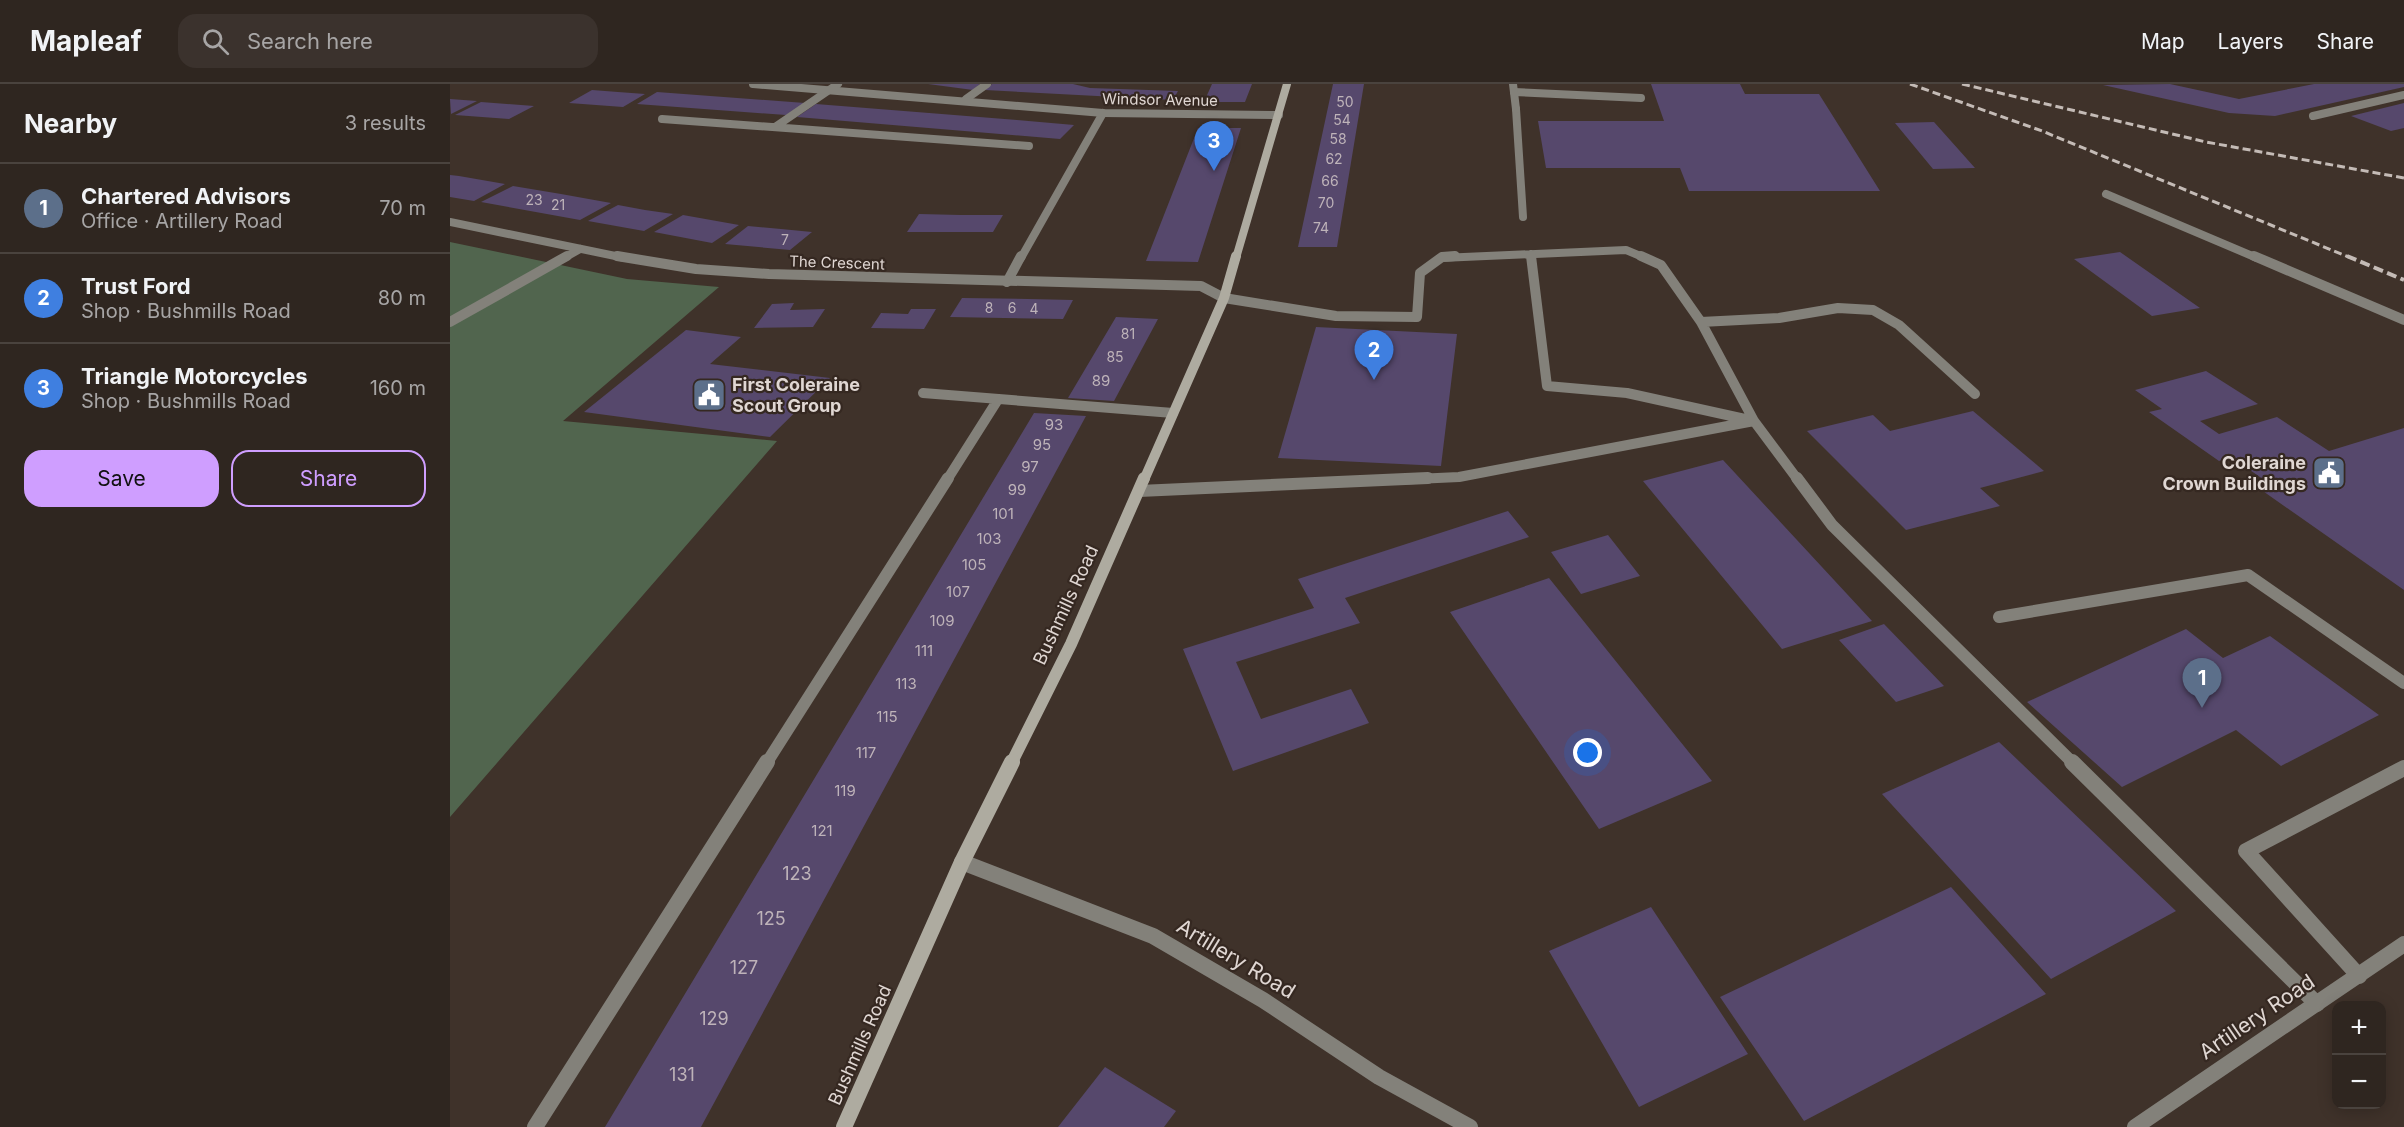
<!DOCTYPE html>
<html lang="en">
<head>
<meta charset="utf-8">
<style>
  body { margin:0; font-family:Inter,sans-serif; background:#3b322d; color:#f1f3f6 }
  .controls { position:absolute; right:18px; bottom:18px; display:grid; overflow:hidden; border-radius:12px; box-shadow:0 3px 15px #0003 }
  .controls button { width:54px; height:54px; display:grid; place-items:center; padding:0; border:0; border-bottom:2px solid #4a433e; background:#2f2620; color:#f1f3f6; font:30px sans-serif }
  .you { position:absolute; left:1138px; top:669px; width:21px; height:21px; margin:-15px; border:4px solid #fff; border-radius:50%; background:#1a73e8; box-shadow:0 0 0 9px #1a73e833 }
  .badge { display:grid; place-items:center; width:39px; height:39px; border-radius:50%; background:#cf9eff; color:#fff; font-size:20px; font-weight:700 }
  .pin { position:absolute; translate:-50% -50px; filter:drop-shadow(0 2px 3px #0008) }
  .pin::after { content:''; position:absolute; top:32px; width:21px; height:18px; background:inherit; clip-path:polygon(0 0,100% 0,50% 100%) }
  .list { margin:0; padding:0; list-style:none }
  h2 { display:flex; justify-content:space-between; align-items:center; height:78px; margin:0; padding:0 24px; font-size:26px }
  h2 small { font-size:20px; font-weight:400; color:#a7a5a5 }
  .list li { display:grid; grid-template-columns:39px 1fr auto; gap:18px; align-items:center; box-sizing:border-box; height:90px; padding:0 24px; border-top:2px solid #4a433e }
  .list b { display:block; font-size:22px; white-space:nowrap }
  .list p { margin:0; font-size:20px; white-space:nowrap; color:#a7a5a5 }
  .list em { font-size:20px; font-style:normal; color:#a7a5a5 }
  .actions { display:flex; gap:12px; padding:18px 24px }
  .actions a { flex:1; padding:14px 0; border:2px solid #cf9eff; border-radius:18px; text-align:center; font-size:21px; color:#cf9eff }
  .actions .main { background:#cf9eff; color:#111 }
  .icon { flex:none; width:33px; height:33px; fill:none; stroke:currentColor; stroke-width:2; stroke-linecap:round; stroke-linejoin:round }
  .map { position:relative; flex:none; width:1954px; height:1043px; overflow:hidden }
  header { display:flex; align-items:center; gap:36px; box-sizing:border-box; height:84px; padding:0 30px; background:#2f2620; border-bottom:2px solid #4a433e }
  header strong { font-size:28px }
  nav { display:flex; gap:33px; margin-inline-start:auto; font-size:21px }
  .search { width:420px; height:54px; background:#3b322d; display:flex; align-items:center; gap:15px; box-sizing:border-box; padding:0 21px; border-radius:18px; color:#a7a5a5; font-size:22px }
  main { display:flex }
  aside { flex:1; background:#2f2620 }
  .map>svg:first-child { display:block }
  .green { fill:#51654e }
  .building { fill:#56486c }
  .lines { fill:none; stroke-linecap:round; stroke-linejoin:round }
  .service-far3 { stroke:#83817a; stroke-width:8 }
  .service-far2 { stroke:#83817a; stroke-width:10 }
  .service-far1 { stroke:#83817a; stroke-width:12 }
  .service { stroke:#83817a; stroke-width:16 }
  .minor-far1 { stroke:#83817a; stroke-width:8 }
  .minor { stroke:#83817a; stroke-width:10 }
  .tertiary { stroke:#83817a; stroke-width:16 }
  .secondary-far3 { stroke:#aeaba0; stroke-width:8 }
  .secondary-far2 { stroke:#aeaba0; stroke-width:10 }
  .secondary-far1 { stroke:#aeaba0; stroke-width:12 }
  .secondary { stroke:#aeaba0; stroke-width:16 }
  .rail-far1 { stroke:#c4bbb6; stroke-width:3; stroke-dasharray:8 4; stroke-linecap:butt }
  .rail { stroke:#c4bbb6; stroke-width:4; stroke-dasharray:10 4.5; stroke-linecap:butt }
  .labels { text-anchor:middle; stroke-width:4.5; stroke-linejoin:round; paint-order:stroke }
  .far-number-label { font-size:14px; fill:#beb3b9 }
  .far-street-label { font-size:15px; fill:#e0d7d3; stroke:#352821 }
  .number-label { font-size:15px; fill:#beb3b9 }
  .poi-label { font-size:18px; font-weight:bold; fill:#e0d7d3; stroke:#352821; text-anchor:start }
  .street-label { font-size:18px; fill:#e0d7d3; stroke:#352821 }
  .near-number-label { font-size:18px; fill:#beb3b9 }
  .near-street-label { font-size:21px; fill:#e0d7d3; stroke:#352821 }
</style>
</head>
<body>
<header>
<strong>Mapleaf</strong>
<div class="search"><svg class="icon" aria-label="search" viewBox="0 0 24 24"><circle cx="10" cy="10" r="6"/><path d="M15 15l6 6"/></svg>Search here</div>
<nav><a>Map</a><a>Layers</a><a>Share</a></nav>
</header>
<main>
<aside>
<h2>Nearby<small>3 results</small></h2>
<ul class="list">
<li><span class="badge" style="background:#5c6f8a">1</span><div><b>Chartered Advisors</b><p>Office · Artillery Road</p></div><em>70 m</em></li>
<li><span class="badge" style="background:#3f7fe0">2</span><div><b>Trust Ford</b><p>Shop · Bushmills Road</p></div><em>80 m</em></li>
<li><span class="badge" style="background:#3f7fe0">3</span><div><b>Triangle Motorcycles</b><p>Shop · Bushmills Road</p></div><em>160 m</em></li>
</ul>
<div class="actions"><a class="main">Save</a><a>Share</a></div>
</aside>
<div class="map">
<svg width="1954" height="1043" viewBox="0 0 1954 1043">
  <rect width="100%" height="100%" fill="#3f322a"/>
  <path class="green" d="M0,158L177,195L269,203L113,337L327,357L0,733Z"/>
  <path class="building" d="M478,0H530L523,6Z
    M542,0H623L640,4L728,7L723,16L535,6Z
    M762,0H802L795,18H754Z
    M883,0H914L887,163H848Z
    M1201,0H1290L1295,10H1369L1430,107H1239L1230,84H1096L1088,37H1214Z
    M1720,0L1789,15L1864,0H1954V3L1825,32L1779,29L1653,1Z
    M142,6L168,8L195,10L173,23L119,19Z
    M207,8L355,19L336,31L187,20Z
    M0,15L27,17L1,30Z
    M31,18L57,20L84,22L59,35L5,31Z
    M1954,19V44L1941,47L1901,32Z
    M366,20L567,36L624,41L610,55L347,33Z
    M1484,38L1525,84L1483,85L1445,39Z
    M748,44H791L748,178L696,177Z
    M0,91L9,92L55,100L24,117L0,113Z
    M63,102L111,110L161,119L130,136L31,118Z
    M168,121L195,126L223,130L194,147L138,137Z
    M469,130L511,131H553L543,148H457Z
    M233,131L289,141L262,159L204,148Z
    M298,142L331,145L362,148L340,166L275,160Z
    M1670,168L1750,224L1702,232L1624,175Z
    M512,214L578,215L623,216L613,235L500,233Z
    M344,219L340,226L375,225L363,243L304,244L322,220Z
    M461,225H486L474,245L421,244L431,229L458,230Z
    M666,233L708,235L664,317L618,314Z
    M866,243L1007,250L991,382L828,374Z
    M236,246L291,253L260,280L380,294L320,353L134,328Z
    M1756,287L1808,320L1750,337L1769,350L1827,333L1879,367L1954,344V506L1810,405L1823,402L1781,373L1769,377L1699,328L1712,325L1685,306Z
    M1523,327L1594,387L1530,404L1550,422L1456,446L1357,347L1423,331L1440,347Z
    M584,329L636,332L251,1043H155Z
    M1273,376L1422,537L1332,565L1193,397Z
    M1058,427L1079,453L895,514L910,539L786,578L811,635L901,605L919,639L783,687L733,565L864,524L848,495Z
    M1158,451L1190,492L1131,510L1101,468Z
    M1099,494L1262,697L1149,745L1000,528Z
    M1434,540L1494,602L1446,618L1389,556Z
    M1736,545L1773,574L1820,552L1929,631L1831,682L1786,646L1672,703L1577,618Z
    M1549,658L1726,827L1601,895L1432,710Z
    M1501,803L1596,910L1354,1037L1270,913Z
    M1201,823L1298,970L1189,1023L1099,867Z
    M655,983L726,1027L714,1043H608Z"/>
  <g class="lines">
    <path class="service-far3" d="M1064,8L1191,14
      M516,15L537,0
      M1066,25L1073,133
      M1863,32L1954,11
      M212,35L579,62
      M325,43L388,0
      M1656,110L1807,174
      M1081,170V174
      M114,174L130,165
      M571,174L653,29
      M991,174L1176,166L1195,174"/>
    <path class="service-far2" d="M1081,172L1097,302L1177,309L1304,337L1251,238L1211,181L1191,172
      M1804,172L1954,236
      M557,198L571,172
      M774,214L886,232L967,233L970,189L992,173L1005,172
      M0,238L117,172
      M1251,238L1329,234L1388,224L1423,226L1449,241L1525,310
      M473,309L723,329
      M497,396L547,317
      M944,396L1009,393L1304,337L1348,396"/>
    <path class="service-far1" d="M1347,394L1382,441L1624,680
      M689,407L978,394
      M1549,533L1798,491L1954,599
      M316,680L498,394"/>
    <path class="service" d="M1622,678L1867,920
      M1909,892L1796,767L1954,684
      M85,1043L317,678"/>
    <path class="minor-far1" d="M303,0L653,29L829,31
      M1063,0L1066,25
      M0,138L175,174"/>
    <path class="minor" d="M167,172L246,185L319,190L751,202L774,214"/>
    <path class="tertiary" d="M512,778L703,852L813,916L929,993L1020,1043
      M1685,1043L1954,860"/>
    <path class="secondary-far3" d="M786,174L837,0"/>
    <path class="secondary-far2" d="M694,396L774,214L786,172"/>
    <path class="secondary-far1" d="M561,680L621,560L694,394"/>
    <path class="secondary" d="M394,1043L512,778L562,678"/>
    <path class="rail-far1" d="M1460,0L1592,47L1901,174
      M1512,0L1756,58L1954,94"/>
    <path class="rail" d="M1897,172L1954,196"/>
  </g>
  <defs>
    <symbol id="civic-square" viewBox="-11 -11 22 22"><rect x="-9" y="-9" width="18" height="18" rx="4" fill="#5c6f8a" stroke="#352821"/><path d="M-.6-6.5H3V-4.5H.6V-3L4-1V1h2V6H-6V1h2V-1L-.6-3ZM-1.2 2.5V6h2.4V2.5Z" fill="#fff"/></symbol>
  </defs>
  <g fill-rule="evenodd">
    <use href="#civic-square" x="240" y="292" width="38" height="38"/>
    <use href="#civic-square" x="1860" y="370" width="38" height="38"/>
  </g>
  <g class="labels">
    <g class="far-number-label">
      <text x="895" y="23">50</text>
      <text x="892" y="41">54</text>
      <text x="888" y="60">58</text>
      <text x="884" y="80">62</text>
      <text x="880" y="102">66</text>
      <text x="84" y="121">23</text>
      <text x="876" y="124">70</text>
      <text x="108" y="126">21</text>
      <text x="871" y="149">74</text>
      <text x="335" y="161">7</text>
      <text x="539" y="229">8</text>
      <text x="562" y="229">6</text>
      <text x="584" y="230">4</text>
      <text x="678" y="255">81</text>
      <text x="665" y="278">85</text>
    </g>
    <g class="far-street-label">
      <text transform="translate(710 16) rotate(1)" y="5">Windsor Avenue</text>
      <text transform="translate(387 179) rotate(2)" y="5">The Crescent</text>
    </g>
    <g class="number-label">
      <text x="651" y="302">89</text>
      <text x="604" y="346">93</text>
      <text x="592" y="366">95</text>
      <text x="580" y="388">97</text>
      <text x="567" y="411">99</text>
      <text x="553" y="435">101</text>
      <text x="539" y="460">103</text>
      <text x="524" y="486">105</text>
      <text x="508" y="513">107</text>
      <text x="492" y="542">109</text>
      <text x="474" y="572">111</text>
      <text x="456" y="605">113</text>
      <text x="437" y="638">115</text>
      <text x="416" y="674">117</text>
      <text x="395" y="712">119</text>
      <text x="372" y="752">121</text>
    </g>
    <g class="poi-label">
      <text x="282" y="307">First Coleraine<tspan x="282" dy="21">Scout Group</tspan></text>
      <text x="1856" y="385" text-anchor="end">Coleraine<tspan x="1856" dy="21">Crown Buildings</tspan></text>
    </g>
    <g class="street-label">
      <text transform="translate(616 521) rotate(-65)" y="6">Bushmills Road</text>
      <text transform="translate(410 961) rotate(-66)" y="6">Bushmills Road</text>
    </g>
    <g class="near-number-label">
      <text x="347" y="796">123</text>
      <text x="321" y="841">125</text>
      <text x="294" y="890">127</text>
      <text x="264" y="941">129</text>
      <text x="232" y="997">131</text>
    </g>
    <g class="near-street-label">
      <text transform="translate(786 875) rotate(31)" y="7">Artillery Road</text>
      <text transform="translate(1807 933) rotate(-34)" y="7">Artillery Road</text>
    </g>
  </g>
</svg>
<div class="controls">
<button>+</button>
<button>−</button>
</div>
<div class="you"></div>
<div class="pin badge" style="left:1752px;top:624px;background:#5c6f8a">1</div>
<div class="pin badge" style="left:924px;top:296px;background:#3f7fe0">2</div>
<div class="pin badge" style="left:764px;top:87px;background:#3f7fe0">3</div>
</div>
</main>
</body>
</html>
